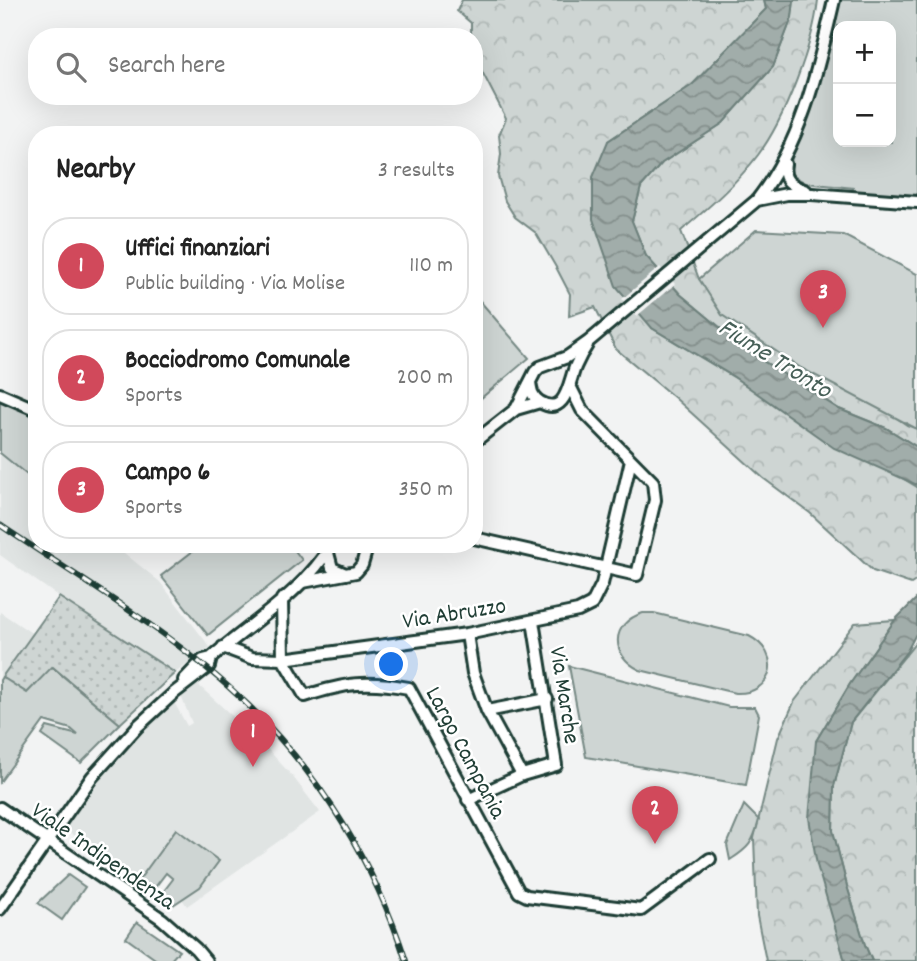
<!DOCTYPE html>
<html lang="en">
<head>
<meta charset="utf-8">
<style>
  body { margin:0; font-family:Dekko,sans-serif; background:#f6f6f6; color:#222 }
  .controls { position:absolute; right:21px; top:21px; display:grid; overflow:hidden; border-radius:14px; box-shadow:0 7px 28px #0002 }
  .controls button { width:63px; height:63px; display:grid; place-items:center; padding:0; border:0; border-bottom:2px solid #e0e0e0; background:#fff; color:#222; font:35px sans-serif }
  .you { position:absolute; left:392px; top:665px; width:24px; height:24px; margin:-18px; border:5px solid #fff; border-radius:50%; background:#1a73e8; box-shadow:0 0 0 10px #1a73e833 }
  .badge { display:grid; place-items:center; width:46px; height:46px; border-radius:50%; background:#d1495b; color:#fff; font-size:23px; font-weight:700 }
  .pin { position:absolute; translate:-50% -58px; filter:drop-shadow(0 2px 4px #0008) }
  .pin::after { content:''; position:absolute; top:37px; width:24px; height:21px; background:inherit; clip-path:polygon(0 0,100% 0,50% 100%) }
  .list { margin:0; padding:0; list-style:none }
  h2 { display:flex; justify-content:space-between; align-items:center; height:91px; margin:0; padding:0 28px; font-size:30px }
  h2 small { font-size:23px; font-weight:400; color:#767676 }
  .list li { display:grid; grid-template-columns:46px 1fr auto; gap:21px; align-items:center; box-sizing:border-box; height:98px; margin:0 14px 14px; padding:0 14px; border:2px solid #e0e0e0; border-radius:28px }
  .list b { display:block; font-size:26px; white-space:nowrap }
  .list p { margin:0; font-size:23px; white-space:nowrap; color:#767676 }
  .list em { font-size:23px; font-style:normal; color:#767676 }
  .icon { flex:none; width:38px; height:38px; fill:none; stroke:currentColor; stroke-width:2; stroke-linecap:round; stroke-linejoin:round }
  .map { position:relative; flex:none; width:917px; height:961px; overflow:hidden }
  .search { position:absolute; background:#fff; box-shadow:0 7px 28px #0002; left:28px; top:28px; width:455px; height:77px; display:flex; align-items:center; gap:18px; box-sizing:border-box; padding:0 24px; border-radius:28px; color:#767676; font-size:26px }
  .panel { position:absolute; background:#fff; box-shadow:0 7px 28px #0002; left:28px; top:126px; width:455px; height:427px; border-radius:28px }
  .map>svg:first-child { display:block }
  .built { fill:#e0e4e3 }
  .grass { fill:url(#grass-dots); stroke:#768984; stroke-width:2 }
  .forest { fill:url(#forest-crowns); stroke:#768984; stroke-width:2 }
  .green { fill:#ced5d3; stroke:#768984; stroke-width:2; fill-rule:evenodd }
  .water { fill:url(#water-waves); stroke:#6d807b; stroke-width:2 }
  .pier { fill:#f2f3f3 }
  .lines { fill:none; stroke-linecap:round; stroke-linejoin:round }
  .minor-casing { stroke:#1f3d34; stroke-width:16 }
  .minor { stroke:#fff; stroke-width:10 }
  .rail-casing { stroke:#1f3d34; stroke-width:6 }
  .rail { stroke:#fff; stroke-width:3.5; stroke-dasharray:10; stroke-linecap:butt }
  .labels { text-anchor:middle; stroke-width:5; stroke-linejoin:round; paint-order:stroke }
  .street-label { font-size:24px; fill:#1f3d34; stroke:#fff }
  .water-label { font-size:26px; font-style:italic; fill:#465f57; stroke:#fff }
</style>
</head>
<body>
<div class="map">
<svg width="917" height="961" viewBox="0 0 917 961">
  <defs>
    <pattern id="grass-dots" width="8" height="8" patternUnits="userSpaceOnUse" patternTransform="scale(1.75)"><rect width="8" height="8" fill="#ced5d3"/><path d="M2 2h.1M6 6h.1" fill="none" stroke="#b0b8b6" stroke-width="1.8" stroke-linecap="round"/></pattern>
    <pattern id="forest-crowns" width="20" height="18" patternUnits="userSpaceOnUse" patternTransform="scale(1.75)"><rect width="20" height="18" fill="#ced5d3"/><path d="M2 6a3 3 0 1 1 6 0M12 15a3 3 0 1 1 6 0" fill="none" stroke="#b0b8b6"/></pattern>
    <pattern id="water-waves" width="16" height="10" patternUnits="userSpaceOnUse" patternTransform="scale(1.75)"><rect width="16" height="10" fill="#a1adaa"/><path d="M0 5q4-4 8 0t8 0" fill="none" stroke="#838e8b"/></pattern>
  </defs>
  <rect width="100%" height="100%" fill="#f2f3f3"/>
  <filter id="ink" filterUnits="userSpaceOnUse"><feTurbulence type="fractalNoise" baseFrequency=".0143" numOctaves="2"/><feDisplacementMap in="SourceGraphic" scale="14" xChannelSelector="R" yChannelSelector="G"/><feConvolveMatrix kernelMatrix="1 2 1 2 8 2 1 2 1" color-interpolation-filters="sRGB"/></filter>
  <g filter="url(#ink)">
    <path class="built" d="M0,453L37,483V544H113L160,582L210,647L175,673L59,597L0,555Z
      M0,612L33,634L0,680Z
      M196,683L263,744L293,777L320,812L187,906L182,899L200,887L176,829L139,880L65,829L124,746L174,702L187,726L192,723L181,696Z"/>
    <path class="grass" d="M59,597L175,673L120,724L53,667L27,693L2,677Z"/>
    <path class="forest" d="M462,0H764L766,9L692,85L608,141L652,328L917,487V580L911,584L873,571L810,513L763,478L675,398L616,349L595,307L569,316L570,294L557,269L536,233L515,217L505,201L498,176L501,154L499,135L506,118L474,56V37H471V23L457,11Z
      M794,0H818C813,45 785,119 758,155C736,184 709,207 681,231L699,279L907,425L917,429V447L886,428L839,409L752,354L680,294L646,256L632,221L641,187L662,163L723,123L773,67L792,17Z
      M895,620L850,684L816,741L838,935L845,961H766L757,916L754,838L778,738L794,702L855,623Z
      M917,641V961H872L865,945L847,886L833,831L834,786L851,722Z"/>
    <path class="green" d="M840,0H917V206L852,201L853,188L806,183L790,174L789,167L822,72L832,41ZM838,26H891V142H838Z
      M756,230L843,235L917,274V429L801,368L722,315L699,279Z
      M474,294L529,358L474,404Z
      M0,399L37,416V483L0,453Z
      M202,544H290L302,560L208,635L161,576Z
      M643,613H654L749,636C783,653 774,695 735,693L640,670C610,656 610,623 643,613Z
      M569,666L729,707H755L759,715L746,785L586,757Z
      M52,667L120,724L81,763L42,735L47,727L78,735L71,729L44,721L0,782V680L2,677L27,693Z
      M744,805L759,820C753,843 749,848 730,860L727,845Z
      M176,829L219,861L200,887L173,905L160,896L173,879L166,873L153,890L139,880Z
      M68,875L85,887L62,920L38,903Z
      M137,922L179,951L170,961H158L126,938Z"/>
    <path class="water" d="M764,0H794L792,17L773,67L723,123L662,163L641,187L632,221L646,256L680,294L752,354L839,409L886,428L917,447V485L834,448L734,377L652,328L616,286L593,219V177L608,141L692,85L766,9Z
      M917,598V632L907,651L851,722L834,786L833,831L847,886L865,945L872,961H845L817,865L809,818L816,741L850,684L895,620Z"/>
    <path class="pier" d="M660,267L675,284L637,316L622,299Z"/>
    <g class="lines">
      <defs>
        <path id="minor" d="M785,164C782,181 791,185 806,191
          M757,200L787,194H812L917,202
          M530,382C531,390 532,397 540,402C567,418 569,379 576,365C579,358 583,351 587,345
          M0,394L37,410
          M516,409L535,372L540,367L567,357L588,342L757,200C802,143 818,69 834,0
          M474,442L516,409L540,402
          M474,538L637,575L655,500L653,482L582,410L570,386
          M328,553L332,568L346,574
          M303,582L356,572L362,565L368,544
          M282,599L283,659
          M467,634L473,673L487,711L522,775
          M223,647L252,658L283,659L467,634L578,611L592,604L602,584L631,460
          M283,659L305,696C346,683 366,680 409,688L519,892L527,896L641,910L710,859
          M184,680L203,660L211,658C252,622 304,592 332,544
          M487,711L547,699
          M468,800L522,775L556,765L533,621
          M0,808L162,919L196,949L206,961
          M0,909L92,777L138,726L174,693L209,666L211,658"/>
      </defs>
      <use href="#minor" class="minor-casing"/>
      <use href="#minor" class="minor"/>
      <defs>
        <path id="rail" d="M0,525C83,581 178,636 249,706C322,777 375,865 406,961"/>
      </defs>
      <use href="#rail" class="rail-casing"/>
      <use href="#rail" class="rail"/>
    </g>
  </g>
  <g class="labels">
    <g class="street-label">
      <text transform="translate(454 612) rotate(-9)" y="8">Via Abruzzo</text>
      <text transform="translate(566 695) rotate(81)" y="8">Via Marche</text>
      <text transform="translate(467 752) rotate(62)" y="8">Largo Campania</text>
      <text transform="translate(104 855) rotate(35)" y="8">Viale Indipendenza</text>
    </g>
    <g class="water-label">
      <text transform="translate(776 357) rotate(32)" y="9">Fiume Tronto</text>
    </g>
  </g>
</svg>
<div class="controls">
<button>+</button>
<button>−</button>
</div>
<div class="you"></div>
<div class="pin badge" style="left:253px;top:767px">1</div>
<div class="pin badge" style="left:655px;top:844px">2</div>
<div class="pin badge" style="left:823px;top:328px">3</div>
<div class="search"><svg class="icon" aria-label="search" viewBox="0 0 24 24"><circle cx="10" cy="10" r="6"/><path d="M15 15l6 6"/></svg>Search here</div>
<section class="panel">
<h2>Nearby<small>3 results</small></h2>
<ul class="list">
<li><span class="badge">1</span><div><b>Uffici finanziari</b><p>Public building · Via Molise</p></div><em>110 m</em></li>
<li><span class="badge">2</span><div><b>Bocciodromo Comunale</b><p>Sports</p></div><em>200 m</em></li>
<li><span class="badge">3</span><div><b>Campo 6</b><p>Sports</p></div><em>350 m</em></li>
</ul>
</section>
</div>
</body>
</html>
